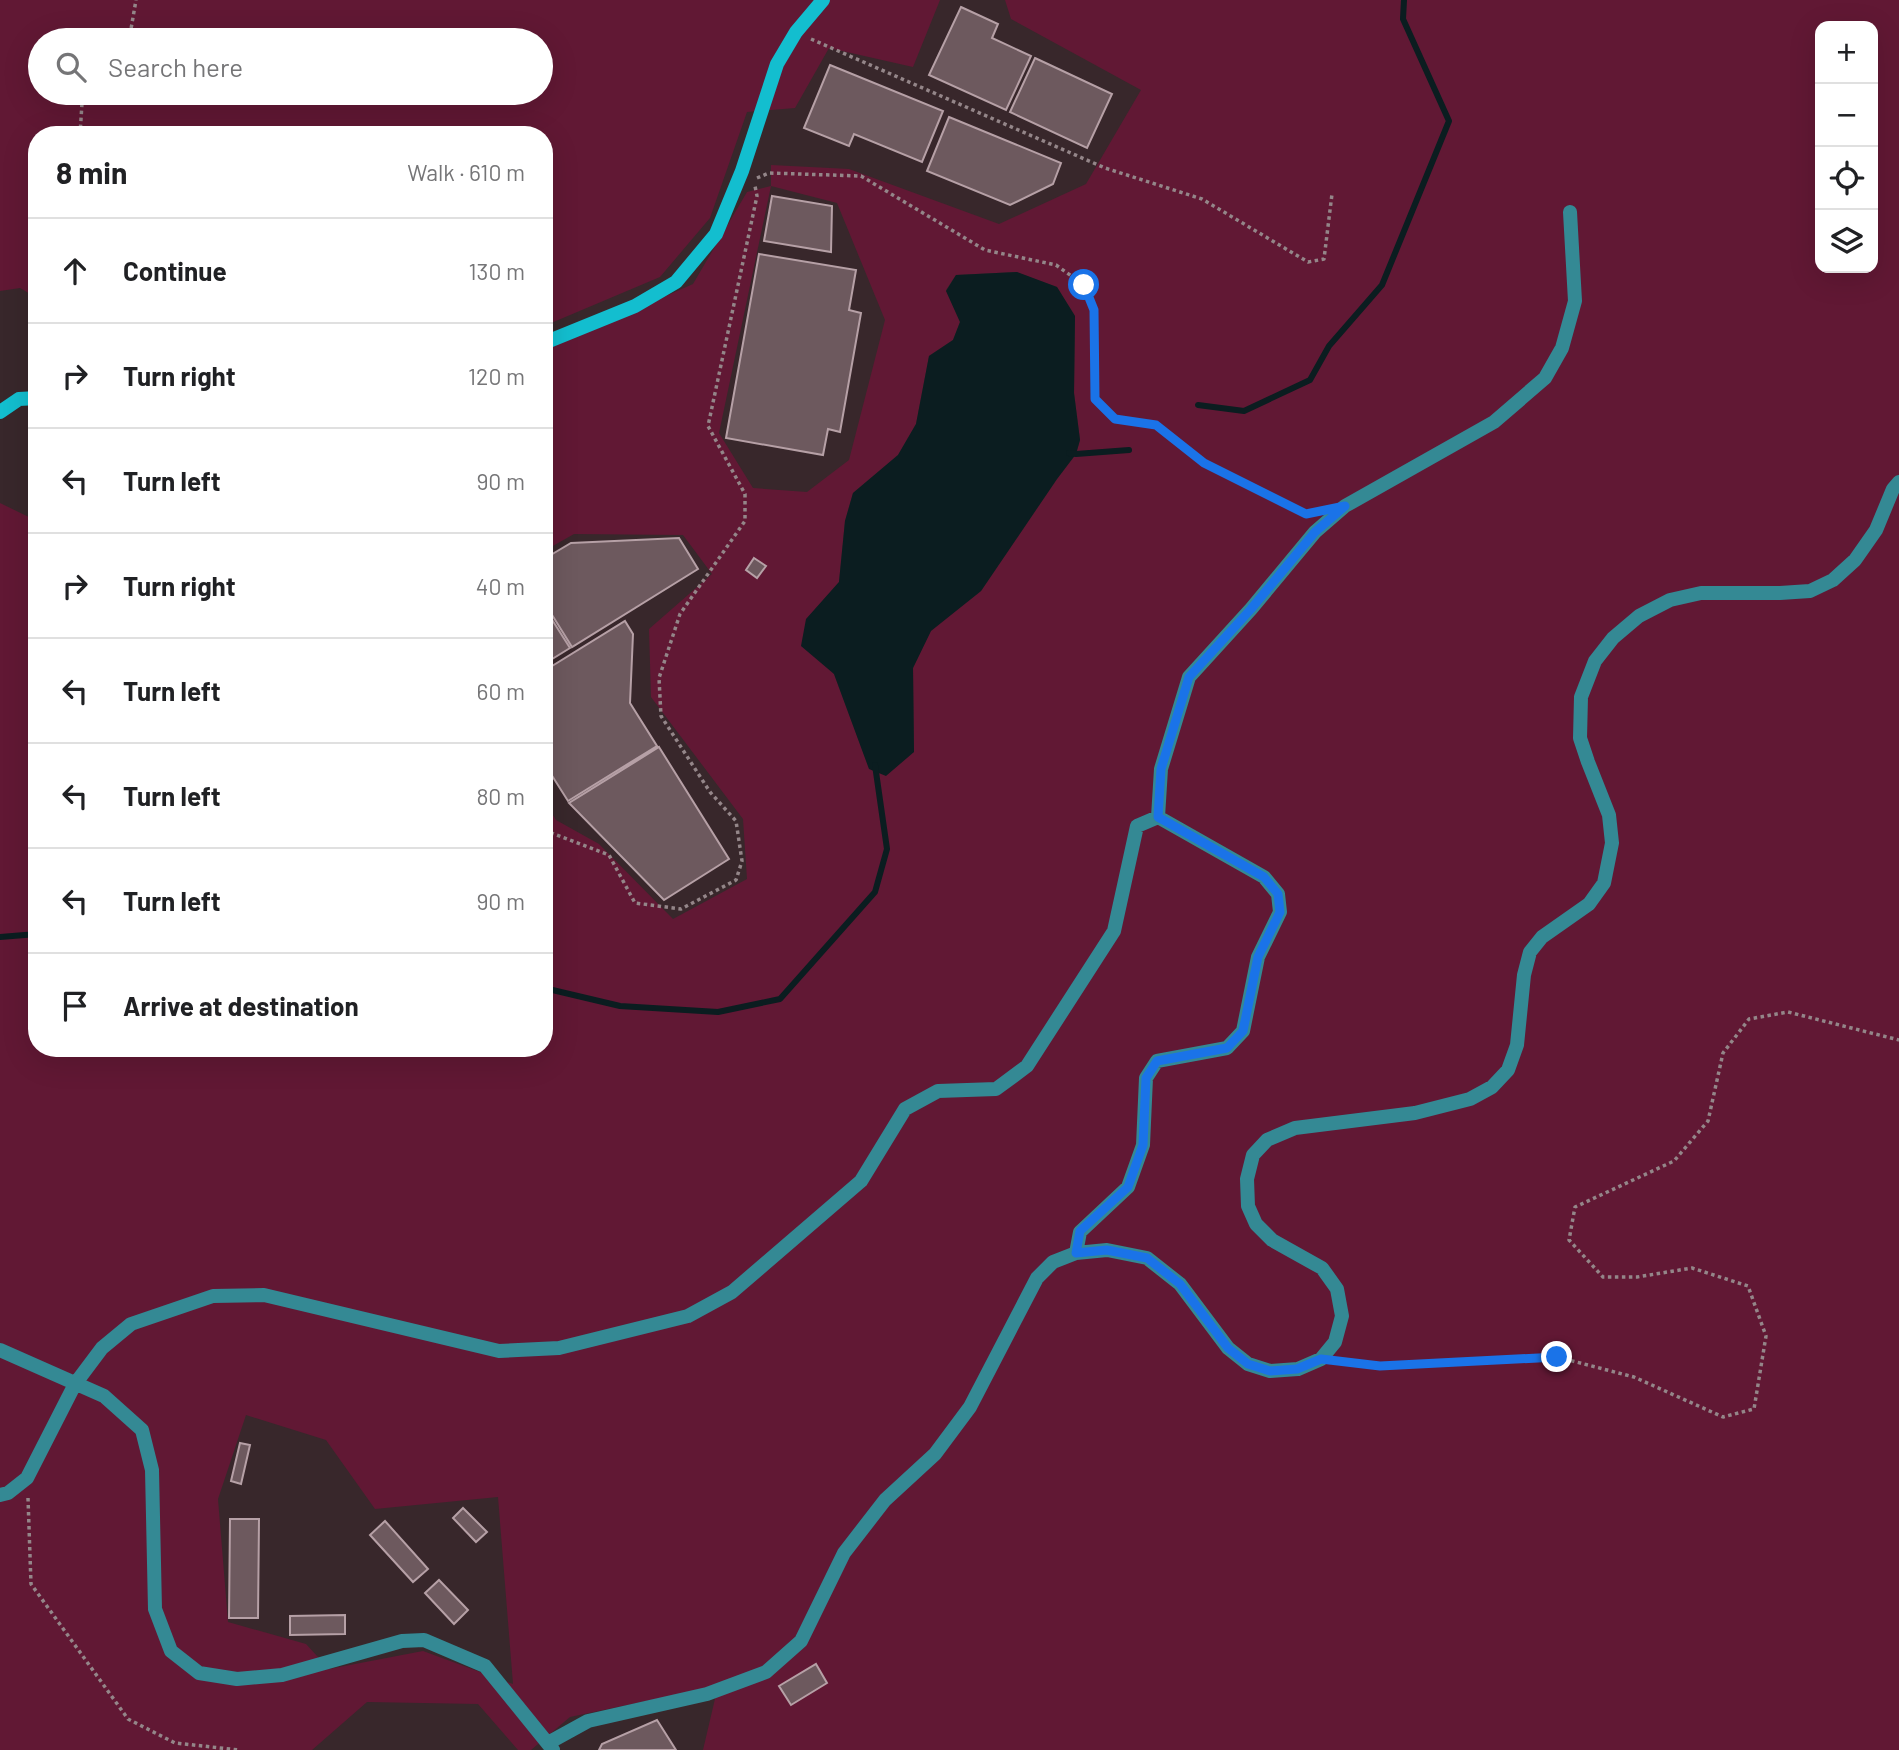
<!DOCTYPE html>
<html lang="en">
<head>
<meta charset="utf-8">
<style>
  body { margin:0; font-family:Barlow,sans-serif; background:#f6f6f6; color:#202124 }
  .controls { position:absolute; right:21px; top:21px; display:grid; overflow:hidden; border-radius:14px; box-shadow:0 7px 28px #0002 }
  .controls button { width:63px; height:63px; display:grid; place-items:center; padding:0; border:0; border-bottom:2px solid #e0e0e0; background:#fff; color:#202124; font:35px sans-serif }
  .stop { position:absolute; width:21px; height:21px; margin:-16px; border:5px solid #1a73e8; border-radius:50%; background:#fff }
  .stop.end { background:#1a73e8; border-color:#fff; box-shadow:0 2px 7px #0008 }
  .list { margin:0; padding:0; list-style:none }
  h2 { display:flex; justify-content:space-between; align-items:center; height:91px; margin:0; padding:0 28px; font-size:30px }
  h2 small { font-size:23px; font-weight:400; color:#757577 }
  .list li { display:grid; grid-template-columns:46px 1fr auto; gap:21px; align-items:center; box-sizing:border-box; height:105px; padding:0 28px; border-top:2px solid #e0e0e0 }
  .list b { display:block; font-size:26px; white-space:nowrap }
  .list em { font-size:23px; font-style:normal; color:#757577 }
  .icon { flex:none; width:38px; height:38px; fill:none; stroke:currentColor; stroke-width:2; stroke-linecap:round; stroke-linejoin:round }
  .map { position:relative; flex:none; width:1899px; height:1750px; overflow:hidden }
  .search { position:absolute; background:#fff; box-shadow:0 7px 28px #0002; left:28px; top:28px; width:525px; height:77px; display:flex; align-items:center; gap:18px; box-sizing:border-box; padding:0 24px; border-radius:38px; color:#757577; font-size:26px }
  .panel { position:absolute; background:#fff; box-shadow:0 7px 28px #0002; left:28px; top:126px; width:525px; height:931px; border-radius:28px }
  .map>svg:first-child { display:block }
  .green { fill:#611834; fill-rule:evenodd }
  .water { fill:#0b1d20 }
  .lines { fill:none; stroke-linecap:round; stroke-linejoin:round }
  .stream { stroke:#0b1d20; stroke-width:6 }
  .building { fill:#6d595e; stroke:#b6a0a6; stroke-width:2 }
  .path { stroke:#948689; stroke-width:3.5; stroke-dasharray:3.5 3.5; stroke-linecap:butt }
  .street { stroke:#348994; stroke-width:14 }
  .secondary { stroke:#13becf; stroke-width:14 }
  .route { stroke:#1a73e8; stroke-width:9 }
</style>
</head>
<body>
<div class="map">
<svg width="1899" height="1750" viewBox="0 0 1899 1750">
  <rect width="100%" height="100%" fill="#38272b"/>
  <path class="green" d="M0,0H940L913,67L829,48L795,108L747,112L710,218L660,277L544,326V135H37V298L20,288L0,291ZM40,40H541V93H40Z
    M1005,0H1899V1750H703L718,1686L570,1717L531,1750H518L478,1704L367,1702L312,1750H0V503L37,521V1048H544V801L556,820L599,844L673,919L747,879L743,819L651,697L649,629L712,574L683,535L574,534L544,551V350L693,284L747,192L771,186V165L849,169L999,224L1086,184L1141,90L1011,19ZM1820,26H1873V268H1820ZM771,186L837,203L885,320L849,460L807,492L753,488L719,433ZM1016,272L1057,287L1075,316L1074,393L1080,440L1076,454L1057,479L981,591L931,630L913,668L914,752L869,768L834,674L806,620L839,582L845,521L853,493L898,455L916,424L929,356L953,340L960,322L946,290L956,275ZM246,1415L326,1440L375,1509L498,1497L513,1684L423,1651L329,1669L306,1644L228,1622L218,1499Z"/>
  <path class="water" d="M1017,272L1057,287L1075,316L1074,393L1080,440L1076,454L1057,479L981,591L931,631L913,668L914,752L886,776L869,769L834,674L801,646L806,619L839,582L845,521L853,493L898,455L916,424L929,356L953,340L960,322L946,291L956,275Z"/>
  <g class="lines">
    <path class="stream" d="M1198,405L1244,411L1310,380L1329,346L1382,285L1449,121L1403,19L1404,0
      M1069,453L1076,454L1129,450
      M0,937L37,934
      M544,988L620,1006L718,1012L780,999L875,892L887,849L875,765"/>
  </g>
  <path class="building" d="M961,7L998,24L992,38L1031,56L1006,110L929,75Z
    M1035,58L1112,94L1087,148L1010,112Z
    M830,65L943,111L922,162L854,134L849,146L804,128Z
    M949,117L1061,163L1053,184L1010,205L927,171Z
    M772,196L832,206L831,252L764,241Z
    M759,254L856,270L849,310L861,313L840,432L828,429L823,455L726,438Z
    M679,538L698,569L572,647L544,602V559L571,543Z
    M754,558L766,566L757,578L746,570Z
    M544,607L570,648L544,664Z
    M625,621L633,634L630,703L657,746L568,801L544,763V671Z
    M659,747L729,859L664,900L569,803Z
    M240,1443L250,1445L241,1484L231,1481Z
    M463,1508L487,1532L476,1542L453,1518Z
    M230,1519H259L258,1618H229Z
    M385,1521L428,1569L413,1582L370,1535Z
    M439,1580L468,1610L454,1624L425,1593Z
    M345,1615V1634L290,1635V1616Z
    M816,1664L827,1683L791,1705L779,1686Z
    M657,1720L676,1750H599L602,1744Z"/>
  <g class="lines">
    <path class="path" d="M811,39L1105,168L1202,199L1308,262L1324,259L1332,194
      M124,40L131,29L136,0
      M80,135L82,103L88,93
      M757,178L769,173L861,176L985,250L1056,265L1084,285L1094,310L1095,399L1115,419L1156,425L1204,463L1306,514H1309
      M544,830L609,855L635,903L681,909L736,880L742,861L736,821L710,792L661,716L659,678L680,614L745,521V494L708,426L757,196L755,186
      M1341,1361L1380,1366L1557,1357L1634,1377L1723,1417L1754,1409L1766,1336L1748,1286L1692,1268L1637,1277H1603L1569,1240L1575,1207L1674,1161L1708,1121L1723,1053L1749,1019L1788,1012L1899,1040
      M28,1498L31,1584L128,1719L175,1743L239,1750"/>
    <path class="street" d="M1158,817L1161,769L1189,677L1251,609L1315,532L1345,506L1494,422L1545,378L1562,348L1575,301L1570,212
      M1076,1253L1080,1232L1128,1187L1143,1145L1146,1078L1157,1061L1227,1048L1243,1031L1258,957L1280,912L1278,894L1264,877L1158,817
      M0,1350L104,1396L142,1430L152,1470L155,1609L171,1651L199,1673L237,1679L282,1675L402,1641L424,1640L485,1666L553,1750
      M0,1495L8,1493L27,1478L75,1384L102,1348L131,1324L213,1296L264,1295L499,1351L559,1348L688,1316L732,1292L861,1181L905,1109L938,1091L996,1089L1027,1066L1114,931L1137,826L1158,817
      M548,1743L588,1721L707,1694L766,1672L801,1641L844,1553L885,1500L935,1454L970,1407L1037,1278L1053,1262L1076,1253L1107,1250L1147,1258L1180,1284L1228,1348L1248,1364L1270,1371L1298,1369L1321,1359L1335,1342L1342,1316L1337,1289L1322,1268L1272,1240L1256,1224L1248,1206L1247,1179L1253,1155L1267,1140L1295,1128L1415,1113L1470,1099L1492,1087L1508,1070L1517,1045L1524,975L1530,952L1542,937L1589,904L1604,883L1612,843L1609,815L1588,762L1580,738L1581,697L1595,661L1613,638L1639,616L1670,600L1701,593H1780L1810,591L1833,580L1855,560L1876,530L1893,489L1899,482"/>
    <path class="secondary" d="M544,343L635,306L676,282L716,234L742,171L777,64L796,32L823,0
      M0,412L19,399L37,398"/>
  </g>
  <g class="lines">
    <path class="route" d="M1084,285L1094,310L1095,399L1115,419L1156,425L1204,463L1306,514L1345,506L1315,532L1251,609L1189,677L1161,769L1158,817L1264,877L1278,894L1280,912L1258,957L1243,1031L1227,1048L1157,1061L1146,1078L1143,1145L1128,1187L1080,1231L1076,1253L1107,1250L1147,1258L1180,1284L1228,1348L1248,1364L1270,1371L1297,1369L1321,1359L1380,1366L1557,1357"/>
  </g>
</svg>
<div class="controls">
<button>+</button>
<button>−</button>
<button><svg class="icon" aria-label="locate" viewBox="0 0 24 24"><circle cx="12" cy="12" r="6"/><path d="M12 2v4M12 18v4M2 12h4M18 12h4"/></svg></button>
<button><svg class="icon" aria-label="layers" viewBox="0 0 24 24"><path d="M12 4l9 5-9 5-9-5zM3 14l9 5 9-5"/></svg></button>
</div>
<div class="stop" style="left:1084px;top:285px"></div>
<div class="stop end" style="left:1557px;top:1357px"></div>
<div class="search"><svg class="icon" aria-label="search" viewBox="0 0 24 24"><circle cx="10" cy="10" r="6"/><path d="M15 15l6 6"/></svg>Search here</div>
<section class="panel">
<h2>8 min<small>Walk · 610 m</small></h2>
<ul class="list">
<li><svg class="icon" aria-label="ahead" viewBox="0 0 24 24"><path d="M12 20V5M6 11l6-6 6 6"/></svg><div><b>Continue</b></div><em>130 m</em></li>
<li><svg class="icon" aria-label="right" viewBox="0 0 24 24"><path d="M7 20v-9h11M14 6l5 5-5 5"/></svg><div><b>Turn right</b></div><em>120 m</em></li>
<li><svg class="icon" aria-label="left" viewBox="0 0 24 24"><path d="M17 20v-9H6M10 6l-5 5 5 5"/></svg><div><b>Turn left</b></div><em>90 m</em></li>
<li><svg class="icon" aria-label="right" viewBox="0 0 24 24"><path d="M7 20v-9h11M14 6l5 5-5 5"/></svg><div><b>Turn right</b></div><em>40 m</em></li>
<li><svg class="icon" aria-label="left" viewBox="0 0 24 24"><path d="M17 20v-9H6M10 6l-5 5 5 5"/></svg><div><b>Turn left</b></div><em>60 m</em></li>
<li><svg class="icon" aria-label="left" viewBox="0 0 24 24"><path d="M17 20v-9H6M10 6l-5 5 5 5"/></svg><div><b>Turn left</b></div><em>80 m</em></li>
<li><svg class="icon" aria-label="left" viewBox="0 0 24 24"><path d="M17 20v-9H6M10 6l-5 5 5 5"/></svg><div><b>Turn left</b></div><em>90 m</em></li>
<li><svg class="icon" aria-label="arrive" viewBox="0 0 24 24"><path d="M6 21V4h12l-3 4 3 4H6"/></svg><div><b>Arrive at destination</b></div></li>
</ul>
</section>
</div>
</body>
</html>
